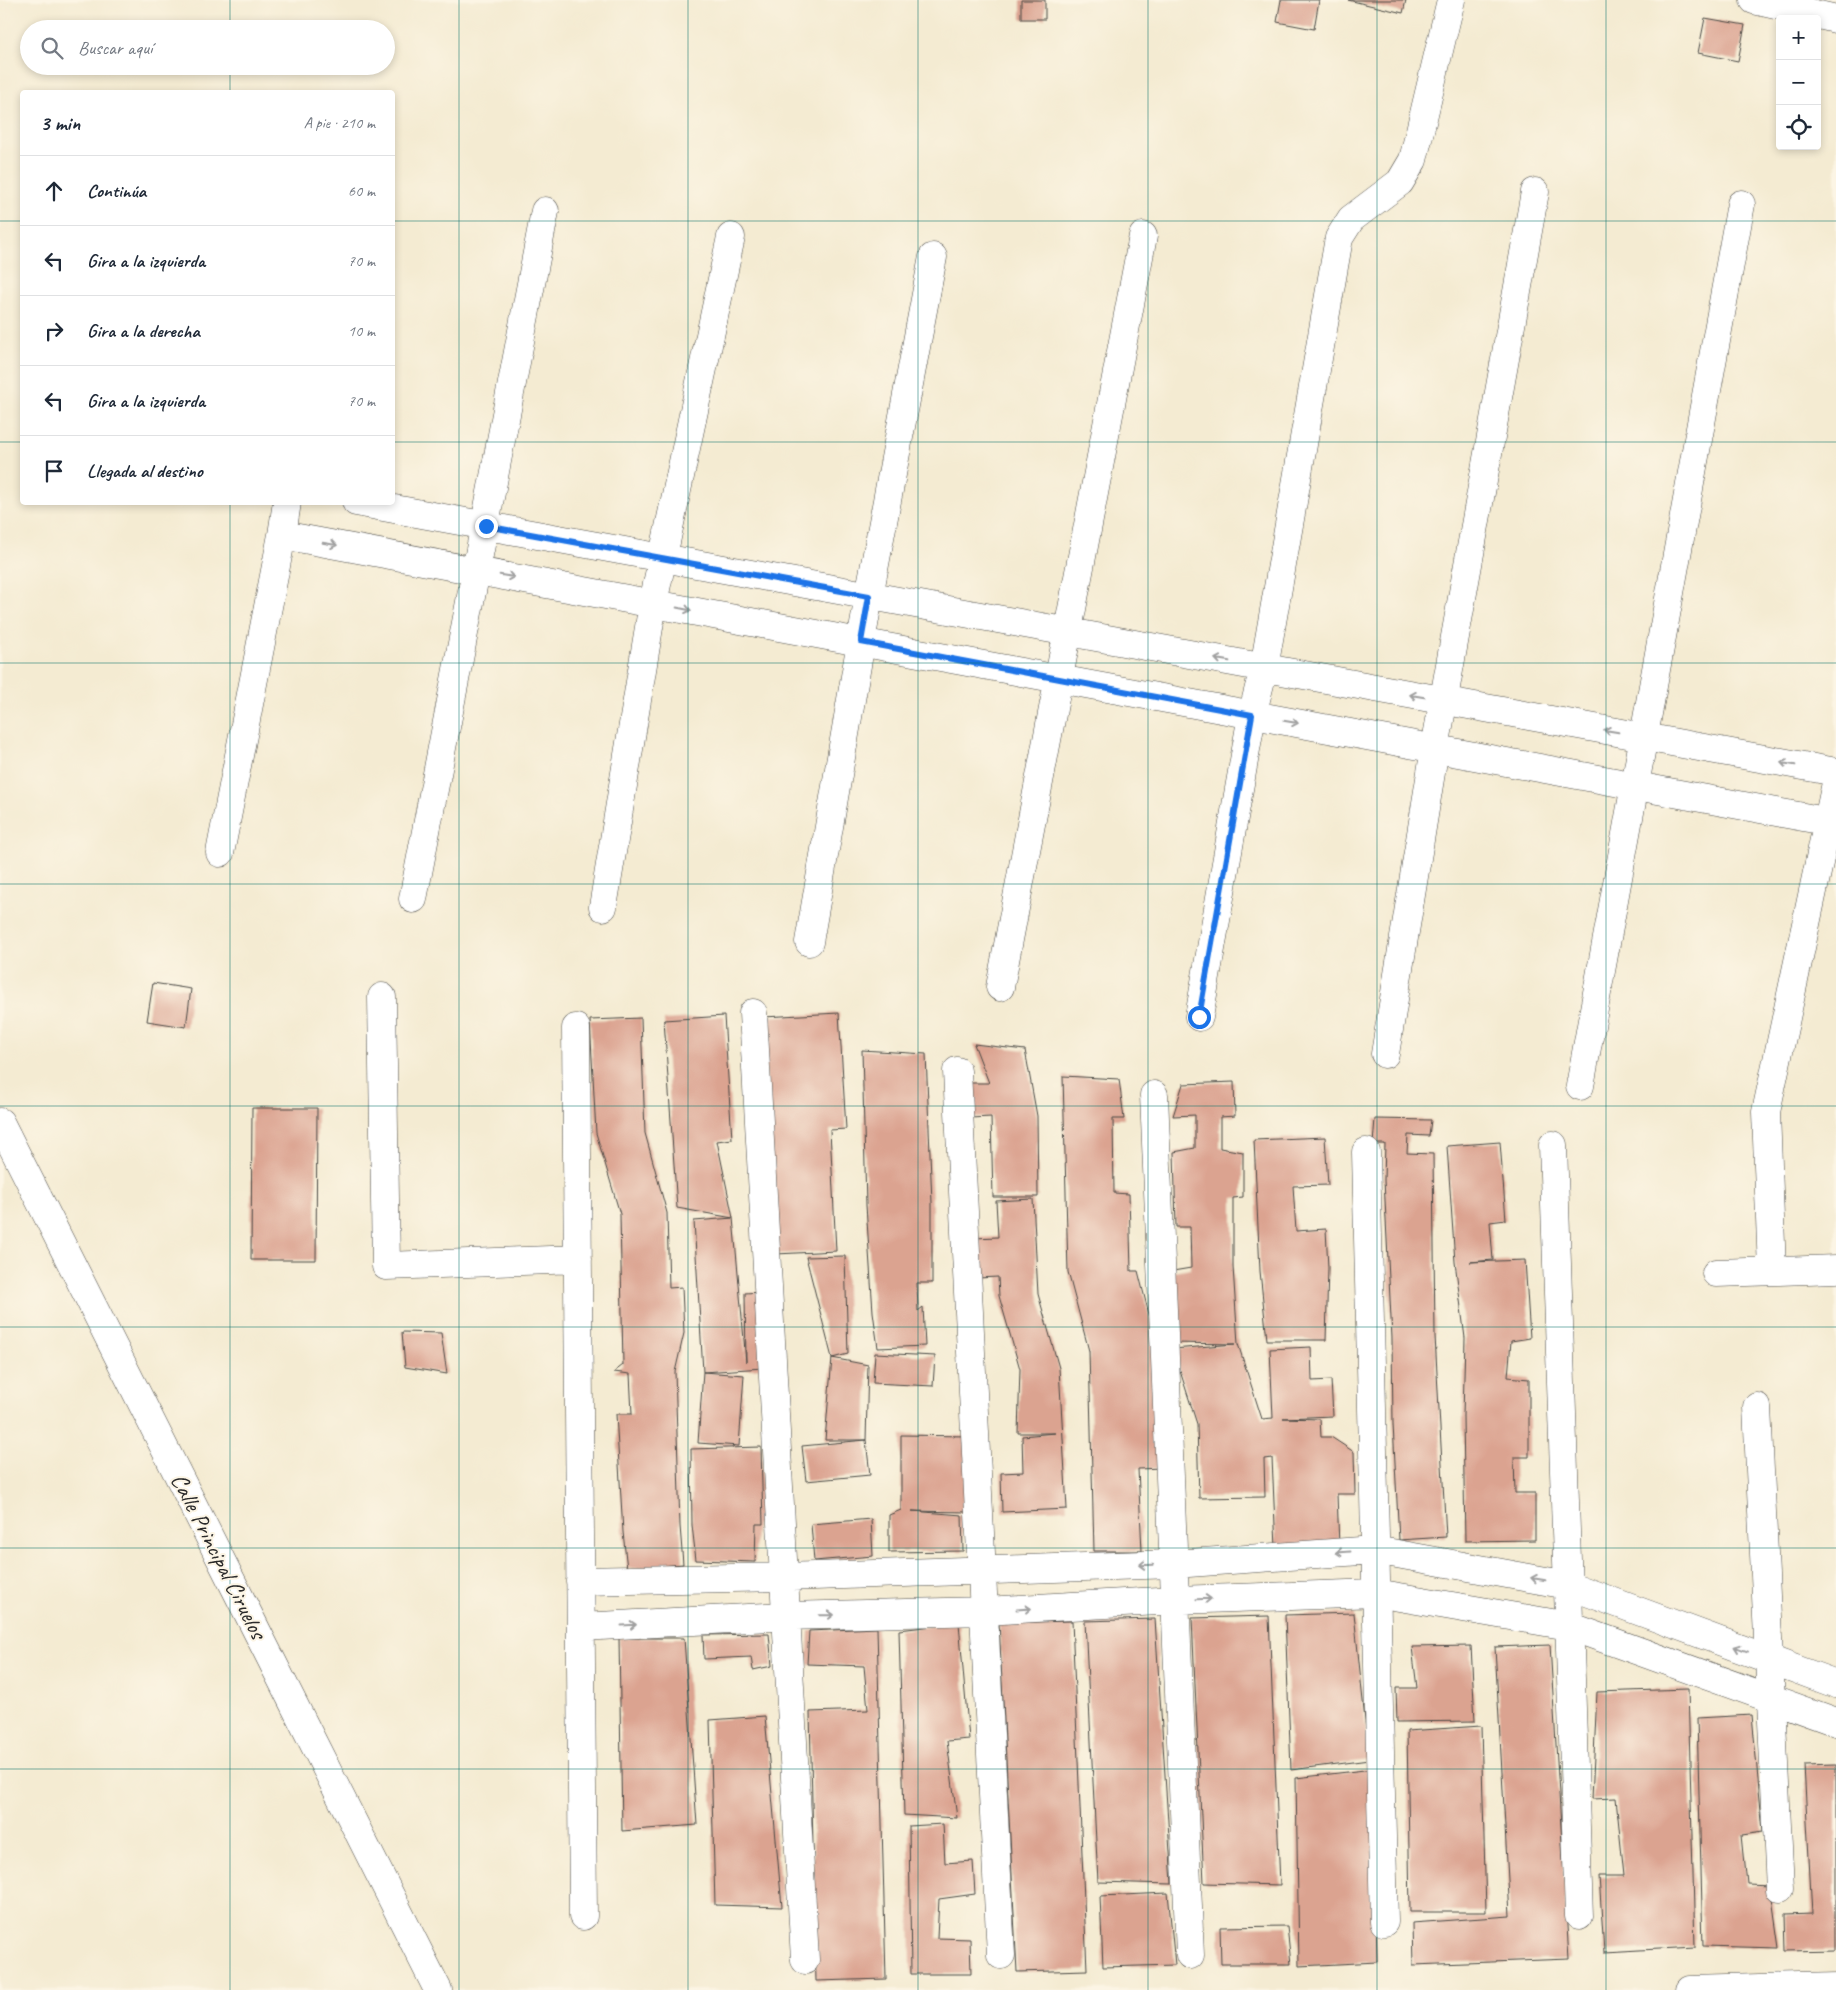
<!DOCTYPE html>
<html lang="es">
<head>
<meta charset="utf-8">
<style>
  body { margin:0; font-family:Caveat,sans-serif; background:#f6f6f7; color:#1f2937 }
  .controls { position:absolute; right:15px; top:15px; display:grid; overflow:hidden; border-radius:5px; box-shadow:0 2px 8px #0003 }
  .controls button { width:45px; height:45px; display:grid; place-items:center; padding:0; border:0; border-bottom:1px solid #e0e1e3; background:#fff; color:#1f2937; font:25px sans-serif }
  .stop { position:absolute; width:15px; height:15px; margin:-11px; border:4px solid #1a73e8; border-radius:50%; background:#fff }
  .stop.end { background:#1a73e8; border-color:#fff; box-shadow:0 1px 5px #0008 }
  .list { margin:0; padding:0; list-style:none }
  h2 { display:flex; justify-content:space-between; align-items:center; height:65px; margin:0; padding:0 20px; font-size:21px }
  h2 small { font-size:16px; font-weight:400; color:#747a83 }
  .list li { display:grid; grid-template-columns:32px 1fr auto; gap:15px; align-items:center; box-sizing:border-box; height:70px; padding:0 20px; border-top:1px solid #e0e1e3 }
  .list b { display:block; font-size:19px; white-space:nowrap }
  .list em { font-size:16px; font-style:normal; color:#747a83 }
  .icon { flex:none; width:28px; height:28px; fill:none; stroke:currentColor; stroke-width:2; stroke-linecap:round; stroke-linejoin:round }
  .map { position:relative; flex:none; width:1836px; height:1990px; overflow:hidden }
  .search { position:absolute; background:#fff; box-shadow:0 2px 8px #0003; left:20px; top:20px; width:375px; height:55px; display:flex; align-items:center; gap:12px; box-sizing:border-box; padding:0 18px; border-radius:28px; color:#747a83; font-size:19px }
  .panel { position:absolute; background:#fff; box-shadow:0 2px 8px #0003; left:20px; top:90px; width:375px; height:415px; border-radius:5px }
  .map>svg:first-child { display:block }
  .building { fill:#dba390 }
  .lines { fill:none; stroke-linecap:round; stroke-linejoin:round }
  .street-casing { stroke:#494844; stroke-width:29 }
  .street { stroke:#fff; stroke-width:28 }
  .oneway { stroke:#a0a0a0 }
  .route { stroke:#1a73e8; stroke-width:6 }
  .grid { fill:none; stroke:#0f766e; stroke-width:1; stroke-opacity:0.55 }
  .labels { text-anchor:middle; stroke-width:4; stroke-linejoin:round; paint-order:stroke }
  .street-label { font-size:24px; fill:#2b2b2b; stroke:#fcf5e5 }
</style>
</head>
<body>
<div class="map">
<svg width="1836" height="1990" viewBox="0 0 1836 1990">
  <rect width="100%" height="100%" fill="#fcf5e5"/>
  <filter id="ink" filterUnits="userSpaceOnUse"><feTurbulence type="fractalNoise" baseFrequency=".02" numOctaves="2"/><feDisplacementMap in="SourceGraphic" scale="10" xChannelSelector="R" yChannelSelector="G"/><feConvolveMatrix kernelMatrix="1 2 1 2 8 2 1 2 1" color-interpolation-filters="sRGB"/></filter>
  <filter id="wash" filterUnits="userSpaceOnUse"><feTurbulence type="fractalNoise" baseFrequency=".0096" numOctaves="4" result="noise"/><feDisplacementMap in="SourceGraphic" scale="20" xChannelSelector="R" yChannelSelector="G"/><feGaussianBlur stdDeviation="1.12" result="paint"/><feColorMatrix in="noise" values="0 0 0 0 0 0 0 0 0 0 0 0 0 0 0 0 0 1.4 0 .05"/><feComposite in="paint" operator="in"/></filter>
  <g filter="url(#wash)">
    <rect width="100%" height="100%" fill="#f4ebd2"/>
    <g id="blocks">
      <path class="building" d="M1021,0H1045V19H1021Z
        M1281,0H1319L1314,29L1277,22Z
        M1348,0H1406L1403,13Z
        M1705,18L1745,25L1738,61L1698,53Z
        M153,983L191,989L186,1027L147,1021Z
        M839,1013L846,1129L830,1130L836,1251L776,1254L763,1017Z
        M724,1016L732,1139L717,1141L733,1218L746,1362L745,1293L761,1292L763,1368L703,1372L694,1221L733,1218L677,1208L664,1020Z
        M641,1018L645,1133L667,1213L669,1288L682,1287L684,1333L675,1372L680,1526L683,1564L627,1569L623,1532L616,1414H632L630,1374L614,1372L623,1365L620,1214L596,1133L590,1020Z
        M974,1044L1025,1050L1037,1116L1038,1197H993L991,1117L970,1118L968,1083H989Z
        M862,1050L926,1054L932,1203V1283H917L918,1311L923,1307L925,1346L878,1348L873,1312L866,1205Z
        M1063,1076L1119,1079L1124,1119H1113L1114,1193L1129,1194L1131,1271H1138L1158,1350L1161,1468L1138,1469L1142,1551H1094L1089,1351L1068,1272Z
        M1234,1082L1235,1116L1220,1117V1148L1243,1152V1197L1233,1198V1267L1238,1344L1262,1419L1273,1418L1270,1349L1311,1347L1312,1381L1331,1380L1333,1416L1283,1418L1320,1419L1321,1437H1331L1354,1452L1355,1494H1337L1339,1546L1276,1548L1272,1458L1264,1459L1265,1497L1199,1498L1197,1424L1173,1349L1235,1344L1173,1343V1271L1191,1268L1190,1227H1176L1174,1152L1195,1148V1115L1173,1116L1183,1084Z
        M252,1108H317L316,1260H251Z
        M1375,1119L1431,1120L1429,1136L1408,1135L1407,1153L1433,1154L1435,1336L1446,1537L1399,1540L1393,1424L1392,1338L1384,1180L1385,1144H1373Z
        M1325,1137L1328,1185L1293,1186L1296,1231L1326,1229L1328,1268L1326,1340H1267L1260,1271L1254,1140Z
        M1500,1142L1506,1220L1490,1222L1493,1260L1470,1262L1525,1260L1530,1338L1511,1341L1508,1377L1529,1379V1457H1514L1515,1493H1535V1540L1465,1541L1463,1416L1465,1338L1455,1262L1447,1146Z
        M1033,1199L1038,1294L1059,1368L1067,1509L1002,1512L1001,1473L1023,1472L1022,1436L1055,1433H1018L1020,1369L999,1296L998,1277L977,1278L974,1238L998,1237L996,1201Z
        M845,1256L848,1354L832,1358L868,1365L866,1440L870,1475L806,1481L802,1446L866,1440H825L832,1358L806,1257Z
        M402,1332L441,1333L447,1374L405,1367Z
        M875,1353L935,1356L933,1386L873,1383Z
        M703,1372L744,1375L739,1446L698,1443Z
        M901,1435L968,1436L967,1512L912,1511L962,1515L963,1551L889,1552V1515L901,1510Z
        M761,1447L763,1524H756L755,1562L696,1560L692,1525L691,1449Z
        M871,1519L873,1556L814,1561L811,1524Z
        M1354,1613L1369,1760L1291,1770L1285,1615Z
        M1269,1616L1280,1885L1204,1883L1192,1618Z
        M1155,1619L1172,1884L1098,1882L1085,1621Z
        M1072,1621L1087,1970L1017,1972L999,1623Z
        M959,1623L969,1739L947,1741L957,1818L904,1815L899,1630Z
        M877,1628L886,1979L816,1981L810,1712L868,1710L864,1666L807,1664L809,1631Z
        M769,1634L772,1666L753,1670L751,1657L704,1659L703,1635Z
        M619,1638H684L697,1825L622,1831Z
        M1550,1645L1569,1959L1413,1965L1412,1923L1510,1916L1495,1647Z
        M1471,1646L1475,1721L1397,1722L1396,1688H1417L1412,1647Z
        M1688,1689L1695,1947L1604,1952L1599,1876H1624L1616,1798L1592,1799L1597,1692Z
        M1752,1715L1763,1832L1742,1835L1747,1884L1770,1885L1779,1948L1703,1946L1697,1718Z
        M765,1716L782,1907L715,1905L710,1720Z
        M1481,1726L1486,1912H1410L1407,1731Z
        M1836,1764V1950L1786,1951L1785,1915L1812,1914L1804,1765Z
        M1373,1769L1377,1962L1299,1966L1296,1778Z
        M943,1824L945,1863L973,1861L975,1894L939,1899L937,1938L970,1939L971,1974H911L909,1826Z
        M1168,1893L1175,1965L1103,1967L1100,1896Z
        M1287,1926L1291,1964H1221L1220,1927Z"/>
    </g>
  </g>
  <g filter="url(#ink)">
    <use href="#blocks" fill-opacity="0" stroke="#494844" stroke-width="1"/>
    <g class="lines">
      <defs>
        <path id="street" d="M1754,0L1836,19
          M356,502L1836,772
          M282,535L1836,823
          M220,853L282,535L287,502
          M413,899L545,211
          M603,907L653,603L731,237
          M809,942L869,596L933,257
          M1000,987L1143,236
          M382,997L386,1266L578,1259
          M753,1013L805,1960
          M1199,1017L1252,715L1264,668L1339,238L1351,219L1400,182L1413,160L1451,0
          M576,1028L583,1916
          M1385,1054L1435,748L1535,192
          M957,1071L1001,1955
          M1580,1086L1741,204
          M1154,1095L1190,1955
          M0,1122L438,1990
          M1553,1145L1579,1916
          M1366,1152L1384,1922
          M1772,1271L1766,1112L1836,783
          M1716,1273L1836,1269
          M1757,1407L1780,1889
          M580,1581L784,1577L1174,1564L1375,1550L1568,1585L1836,1684
          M581,1627L786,1616L985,1611L1176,1600L1376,1593L1569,1626L1836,1722
          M1690,1990L1836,1986"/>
      </defs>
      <use href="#street" class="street-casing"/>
      <use href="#street" class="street"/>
    </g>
    <defs><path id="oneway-shaft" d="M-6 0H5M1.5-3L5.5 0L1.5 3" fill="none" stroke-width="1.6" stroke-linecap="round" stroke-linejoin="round" transform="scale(1.25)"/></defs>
    <g class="oneway">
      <use href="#oneway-shaft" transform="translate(330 544) rotate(10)"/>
      <use href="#oneway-shaft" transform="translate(507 576) rotate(10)"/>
      <use href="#oneway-shaft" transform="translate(684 609) rotate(11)"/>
      <use href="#oneway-shaft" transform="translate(1222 660) rotate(-170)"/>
      <use href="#oneway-shaft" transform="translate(1417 696) rotate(-170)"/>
      <use href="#oneway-shaft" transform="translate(1291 722) rotate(10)"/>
      <use href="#oneway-shaft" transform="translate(1611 731) rotate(-170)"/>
      <use href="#oneway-shaft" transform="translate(1788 764) rotate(-170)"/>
      <use href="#oneway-shaft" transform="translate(1343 1552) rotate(176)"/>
      <use href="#oneway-shaft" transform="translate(1146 1565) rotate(178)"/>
      <use href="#oneway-shaft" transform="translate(1538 1579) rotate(-170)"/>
      <use href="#oneway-shaft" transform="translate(1204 1599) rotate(-2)"/>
      <use href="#oneway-shaft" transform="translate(1024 1609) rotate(-4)"/>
      <use href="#oneway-shaft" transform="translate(827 1615) rotate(-1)"/>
      <use href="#oneway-shaft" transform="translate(629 1625) rotate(-3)"/>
      <use href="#oneway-shaft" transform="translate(1741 1649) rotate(-160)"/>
    </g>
  </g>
  <g class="lines" filter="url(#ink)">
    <path class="route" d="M486,526L869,596L861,642L1252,715L1199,1017"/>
  </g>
  <path class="grid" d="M230,0V29M459,0V1990M688,0V1990M918,0V1990M1148,0V1990M1377,0V1990M1606,0V1990M230,66V92M0,221H22M392,221H1836M0,442H22M392,442H1836M230,502V1990M0,663H1836M0,884H1836M0,1106H1836M0,1327H1836M0,1548H1836M0,1769H1836"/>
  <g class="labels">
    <g class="street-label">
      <text transform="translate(219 1556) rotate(63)" y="8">Calle Principal Ciruelos</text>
    </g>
  </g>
</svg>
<div class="controls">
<button>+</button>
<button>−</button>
<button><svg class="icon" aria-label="locate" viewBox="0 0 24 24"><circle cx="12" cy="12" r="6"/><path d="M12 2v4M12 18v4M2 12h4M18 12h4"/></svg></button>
</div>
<div class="stop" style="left:1199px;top:1017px"></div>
<div class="stop end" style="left:486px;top:526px"></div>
<div class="search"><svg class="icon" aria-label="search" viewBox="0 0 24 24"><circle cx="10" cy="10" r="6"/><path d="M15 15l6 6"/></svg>Buscar aquí</div>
<section class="panel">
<h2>3 min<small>A pie · 210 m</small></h2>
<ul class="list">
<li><svg class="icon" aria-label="ahead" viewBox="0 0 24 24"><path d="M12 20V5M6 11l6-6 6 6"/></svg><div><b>Continúa</b></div><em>60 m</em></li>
<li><svg class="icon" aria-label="left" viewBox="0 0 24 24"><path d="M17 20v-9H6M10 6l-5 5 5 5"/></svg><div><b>Gira a la izquierda</b></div><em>70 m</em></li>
<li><svg class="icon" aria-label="right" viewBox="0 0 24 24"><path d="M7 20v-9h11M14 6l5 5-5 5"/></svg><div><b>Gira a la derecha</b></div><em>10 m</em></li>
<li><svg class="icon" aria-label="left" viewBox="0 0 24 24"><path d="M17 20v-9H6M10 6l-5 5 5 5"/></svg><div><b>Gira a la izquierda</b></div><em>70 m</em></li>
<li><svg class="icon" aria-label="arrive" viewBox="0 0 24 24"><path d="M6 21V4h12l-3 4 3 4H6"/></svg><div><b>Llegada al destino</b></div></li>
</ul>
</section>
</div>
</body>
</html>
